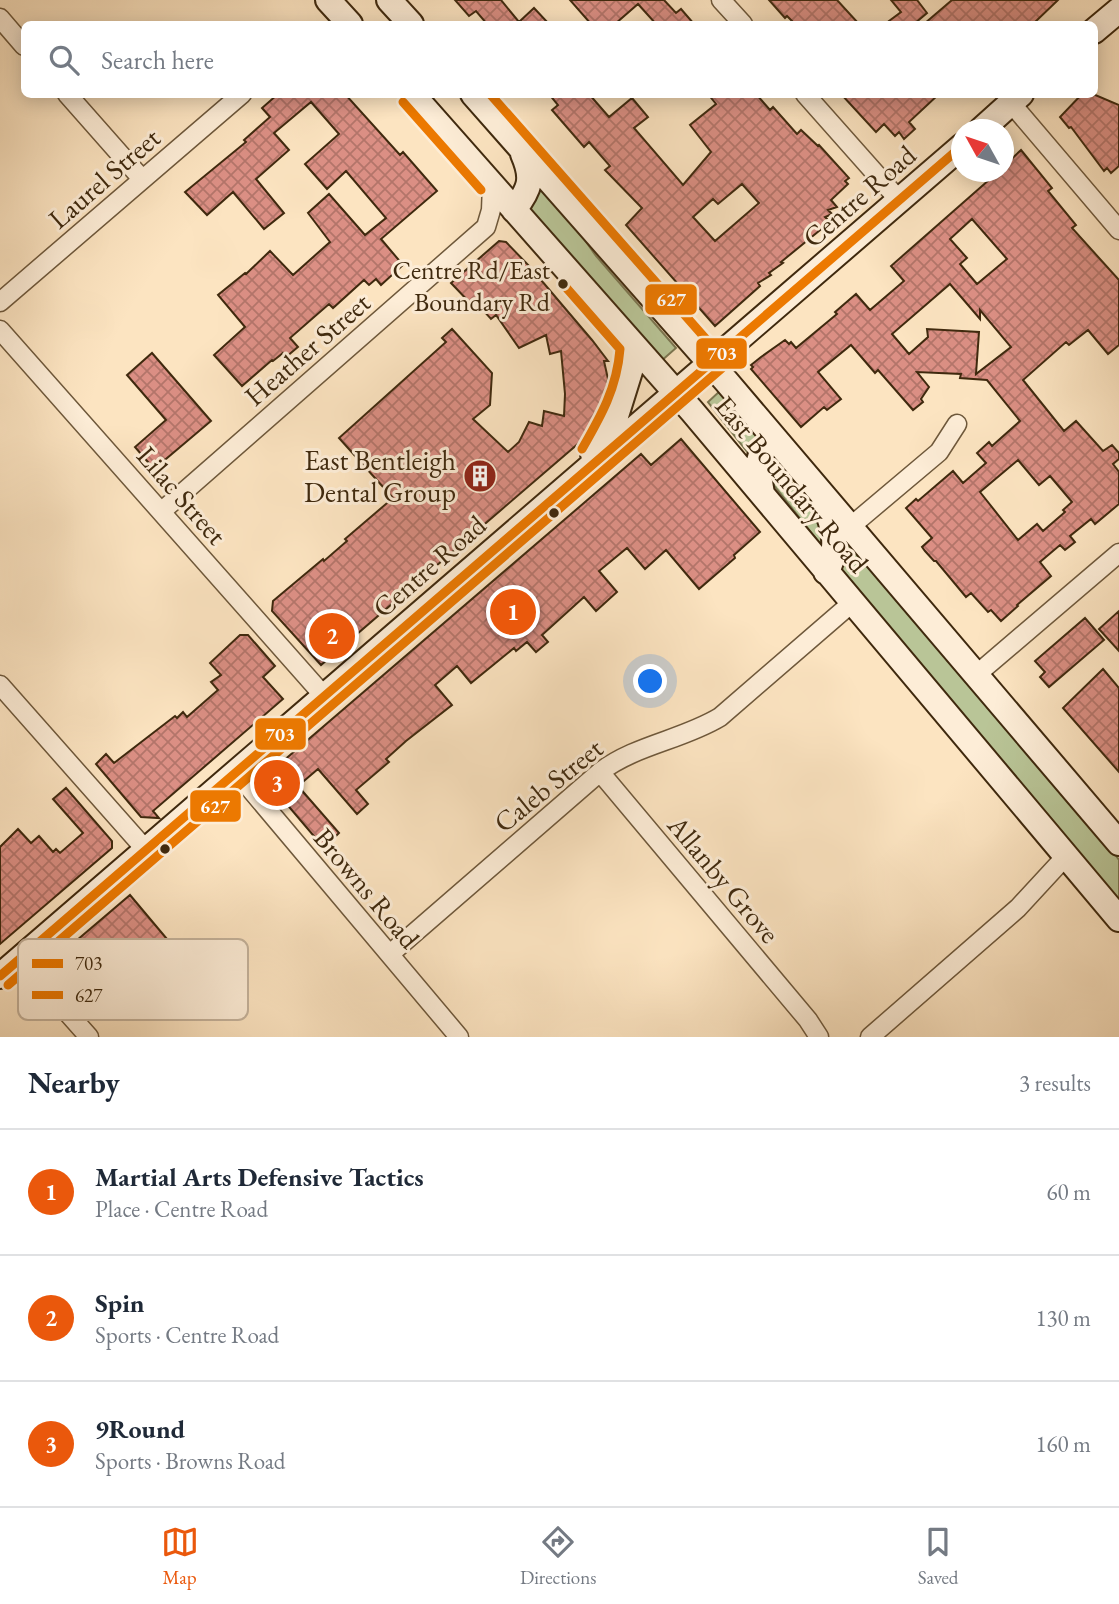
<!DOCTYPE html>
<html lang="en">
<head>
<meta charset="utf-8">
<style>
  body { margin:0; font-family:"EB Garamond",serif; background:#f6f6f7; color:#1f2937 }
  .compass { position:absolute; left:951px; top:119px; width:63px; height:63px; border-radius:50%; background:#fff; box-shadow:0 4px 18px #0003; rotate:310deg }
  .you { position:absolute; left:651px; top:682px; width:24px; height:24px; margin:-18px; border:5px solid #fff; border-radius:50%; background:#1a73e8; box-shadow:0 0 0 10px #1a73e833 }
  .badge { display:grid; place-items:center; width:46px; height:46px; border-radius:50%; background:#ea580c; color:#fff; font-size:23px; font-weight:700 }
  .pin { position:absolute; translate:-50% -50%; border:4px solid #fff; box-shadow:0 2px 7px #0006 }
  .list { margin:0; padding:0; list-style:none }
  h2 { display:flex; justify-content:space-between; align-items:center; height:91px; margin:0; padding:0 28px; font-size:30px }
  h2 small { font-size:23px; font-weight:400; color:#747a83 }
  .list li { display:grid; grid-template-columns:46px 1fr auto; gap:21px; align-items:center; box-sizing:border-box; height:126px; padding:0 28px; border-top:2px solid #e0e1e3 }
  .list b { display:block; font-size:26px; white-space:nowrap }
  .list p { margin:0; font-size:23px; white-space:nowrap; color:#747a83 }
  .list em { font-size:23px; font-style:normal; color:#747a83 }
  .icon { flex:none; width:38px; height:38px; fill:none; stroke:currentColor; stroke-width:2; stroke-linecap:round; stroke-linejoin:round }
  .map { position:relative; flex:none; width:1119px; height:1037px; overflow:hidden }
  .search { position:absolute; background:#fff; box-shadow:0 4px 18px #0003; left:21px; right:21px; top:21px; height:77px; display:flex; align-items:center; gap:18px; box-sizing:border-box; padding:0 24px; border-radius:10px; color:#747a83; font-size:26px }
  .sheet { height:469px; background:#fff }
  nav { display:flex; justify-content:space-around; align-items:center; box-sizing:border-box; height:98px; border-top:2px solid #e0e1e3; background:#fff; font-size:19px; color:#747a83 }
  nav a { display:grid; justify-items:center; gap:4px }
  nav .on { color:#ea580c }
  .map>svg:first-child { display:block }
  .grass { fill:#b9c597; stroke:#7c7752; stroke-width:2 }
  .building { fill:url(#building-cross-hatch); stroke:#3f290e; stroke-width:2; fill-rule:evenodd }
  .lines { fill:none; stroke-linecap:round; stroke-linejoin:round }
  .minor-casing { stroke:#6e583b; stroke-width:21 }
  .secondary-casing { stroke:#3f290e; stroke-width:28 }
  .minor { stroke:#fdedd7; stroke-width:18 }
  .secondary { stroke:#fdedd7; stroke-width:24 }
  .bus-1-casing { stroke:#fdedd7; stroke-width:14 }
  .bus-2-casing { stroke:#fdedd7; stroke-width:14 }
  .bus-1 { stroke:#ec7901; stroke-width:9 }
  .bus-2 { stroke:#ec7901; stroke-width:9 }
  .bus-dot { fill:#3f290e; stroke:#fdedd7; stroke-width:2.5 }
  .labels { text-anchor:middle; stroke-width:6; stroke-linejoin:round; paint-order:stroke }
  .bus-label { font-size:26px; fill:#3f290e; stroke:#fdedd7; text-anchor:end }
  .street-label { font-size:28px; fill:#3f290e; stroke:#fdedd7 }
  .poi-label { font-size:28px; fill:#3f290e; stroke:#fdedd7; text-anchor:end }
  .key { fill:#fdedd7; stroke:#c4b29b; stroke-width:2 }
  .key-label { font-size:19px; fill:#3f290e }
  .line-badge { stroke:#fdedd7; stroke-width:2.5 }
  .badge-label { font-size:19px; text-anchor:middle; font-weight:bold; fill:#fff }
</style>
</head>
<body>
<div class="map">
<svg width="1119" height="1037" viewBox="0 0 1119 1037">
  <defs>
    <pattern id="building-cross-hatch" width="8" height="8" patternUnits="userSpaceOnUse" patternTransform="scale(1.75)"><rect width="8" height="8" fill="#db8f84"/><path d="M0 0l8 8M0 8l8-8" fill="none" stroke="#b3756a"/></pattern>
  </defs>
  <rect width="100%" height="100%" fill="#fce4c1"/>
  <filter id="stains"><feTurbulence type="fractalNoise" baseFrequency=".00286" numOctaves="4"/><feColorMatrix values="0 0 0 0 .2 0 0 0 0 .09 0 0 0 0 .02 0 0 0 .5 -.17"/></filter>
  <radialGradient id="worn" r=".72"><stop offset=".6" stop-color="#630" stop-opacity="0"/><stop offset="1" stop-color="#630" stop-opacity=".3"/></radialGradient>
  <path class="grass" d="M538,186L564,210L596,256L676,348L660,362L526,205Z
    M721,390L761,435L752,458L708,402Z
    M773,455L796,489L818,514L825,550L765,474Z
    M842,536L1103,837L1119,860V906L839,573Z"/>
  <path class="building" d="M455,0H501L519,22L534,8L549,24H487L476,11L469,16Z
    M570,0H664L676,13L681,9L694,24H656L638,4L615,24H591Z
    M769,0H837L859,24H795L787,16L785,18Z
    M891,0H917L927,13L914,24H885L901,12Z
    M952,0H1058L1033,24H924Z
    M278,94H345L400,155L403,152L437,191L381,239L403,265L381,285L376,279L369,285L364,280L333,308L329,304L290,338L298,347L286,357L283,353L273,361L272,360L242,386L214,355L245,327L218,295L245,273L246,274L270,251L293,275L330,242L308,213L329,194L365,235L386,218L346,171L327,189L305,164L339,134L311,102L274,133L289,150L256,179L284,213L264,229L233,192L207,215L185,192L246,142L244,140L270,117L262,108Z
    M549,94H589L609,117L632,98L648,117L634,128L683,185L711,152L690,125L716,104L708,94H756L770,110L773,107L797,134L801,130L818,146L819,145L849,178L845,181L848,184L831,200L837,207L828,210L832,214L825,217L830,222L781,262L783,263L769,273L771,275L758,283L760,286L715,326L626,225L642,208L605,170L610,166L589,142L584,147L552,110L558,105ZM742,184L759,203L715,241L693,217L713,199L718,204Z
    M841,94H939L909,122L915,129L904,139L899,132L895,136L884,124L876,132Z
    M1082,94H1093L1119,105V166L1111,173L1107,168L1104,171L1071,127L1069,128L1060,117Z
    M1021,150L1052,188L1048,191L1076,225L1072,228L1119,280V345L1108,354L1088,330L1069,345L1066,342L1023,380L1064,431L1076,421L1103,451L1112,445L1119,453V459L1113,464L1119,472V504L1095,524L1091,519L1070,536L1075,542L1065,550L1060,545L1040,562L1051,576L1017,605L1018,606L1001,621L991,610L988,612L971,593L966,597L936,561H934L925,551L922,547L932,538L906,508L916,499L918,501L953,471L963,483L986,463L977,453L989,442L992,446L1020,421L987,380L960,378L961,374L917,372L929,387L921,399L923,402L913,410L878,370L875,373L851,345L818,372L841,399L827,410L824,407L801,427L751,369L753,367L751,365L761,357L785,340L789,344L791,342L796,348L837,314L835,312L856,294L870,310L904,281L891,266L998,172H1004V166ZM972,219L1007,259L977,284L960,264L967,258L950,239ZM950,284L980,319V310L1011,347L976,374L979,332L927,329L928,337L909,354L892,334ZM1018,460L1039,485L1050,476L1072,502L1063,510L1065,512L1043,531L1037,524L1018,540L980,492Z
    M499,241L506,242L530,267L592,340L608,361H604L608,379L603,408L587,436L321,665L272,611L273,601L323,559L324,561L347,541L345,539L393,498L339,438L446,342L442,338L452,329L492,373L490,405L473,419L508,452L519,442L529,422L542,426L544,411L564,416L565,394L561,351L550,354L546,335L519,348L496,315L491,319L473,299L469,302L451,283Z
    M152,353L211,421L154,469L135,447L166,420L127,375Z
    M681,439L760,532L734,555L735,558L699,589L666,550L645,569L627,548L599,571L617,592L596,611L584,597L542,635L548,642L536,652L527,642L516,651L514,648L471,683L457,666L435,685L452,705L406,741L386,759L389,762L356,790L368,804L357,814L318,769L298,786L339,833L324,848L267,781L268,774L641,454L651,465Z
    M1119,611V651L1099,629Z
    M1085,618L1104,640L1049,687L1040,677L1045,672L1035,661Z
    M240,635H248L275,666L263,677L283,699L153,811L159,818L141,817L96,764L106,754L114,763L175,716L177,718L183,712L187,717L218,690L211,682L221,675L210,663Z
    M1103,669L1119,688V772L1063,708Z
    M66,788L112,841V848L0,944V847L18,829L31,843L39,836L53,852L56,849L60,853L83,833L53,799Z
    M130,895L177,951L99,1018L55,969L56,958Z"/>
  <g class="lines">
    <defs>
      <path id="minor" d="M721,0L743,24
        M0,18L24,46
        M67,94L142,179
        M805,94L899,200
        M1011,103L1119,230
        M0,302L242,94
        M0,330L324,696
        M162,511L486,227L491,210L492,185
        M850,527L939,452L957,424
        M976,675L1119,553
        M0,685L146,850
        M236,772L459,1037
        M600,772L808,1020L819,1037
        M390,954L600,772C635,745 682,740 720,717L853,602
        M20,959L89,1037
        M870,1037L1018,908L1066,856"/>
      <path id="secondary" d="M328,0L350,24
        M389,0L411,24
        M1094,31L1119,10
        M412,94L692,411L1119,919
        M473,94L726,381L1119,843
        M981,130L1021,94
        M514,210C530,189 534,179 523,154
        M593,454L616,416L631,368L633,345
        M762,494C759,474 752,450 776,440
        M824,504C834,526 840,550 826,572
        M0,976L962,146"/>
    </defs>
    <use href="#minor" class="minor-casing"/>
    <use href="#secondary" class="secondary-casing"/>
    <use href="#minor" class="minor"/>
    <use href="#secondary" class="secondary"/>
    <defs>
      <path id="bus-1" d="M0,976L962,146"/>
      <path id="bus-2" d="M403,102L481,190
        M563,284L620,349C617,388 601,416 582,449
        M8,985L722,368L723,361L720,355L490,94"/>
    </defs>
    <use href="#bus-1" class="bus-1-casing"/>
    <use href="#bus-2" class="bus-2-casing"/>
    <use href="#bus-1" class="bus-1"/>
    <use href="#bus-2" class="bus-2"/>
  </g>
  <defs>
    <symbol id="building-disc" viewBox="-11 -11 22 22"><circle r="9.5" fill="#8f2418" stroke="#fdedd7"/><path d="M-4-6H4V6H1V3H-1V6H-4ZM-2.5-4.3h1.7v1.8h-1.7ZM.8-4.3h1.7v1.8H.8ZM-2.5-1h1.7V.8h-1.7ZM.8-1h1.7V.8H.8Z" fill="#fff"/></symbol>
  </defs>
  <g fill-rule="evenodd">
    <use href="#building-disc" x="461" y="457" width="38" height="38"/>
  </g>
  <g class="bus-dot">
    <circle cx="563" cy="284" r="6"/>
    <circle cx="554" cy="513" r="6"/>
    <circle cx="165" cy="849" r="6"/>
  </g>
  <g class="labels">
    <g class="bus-label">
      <text x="550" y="279">Centre Rd/East<tspan x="550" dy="32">Boundary Rd</tspan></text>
    </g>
    <g class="street-label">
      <text transform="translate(104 178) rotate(-41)" y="10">Laurel Street</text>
      <text transform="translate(859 196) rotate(-41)" y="10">Centre Road</text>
      <text transform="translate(307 349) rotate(-41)" y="10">Heather Street</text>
      <text transform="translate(792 484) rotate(50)" y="10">East Boundary Road</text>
      <text transform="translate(182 495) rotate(49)" y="10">Lilac Street</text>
      <text transform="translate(429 566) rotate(-41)" y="10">Centre Road</text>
      <text transform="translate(548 785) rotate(-39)" y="10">Caleb Street</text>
      <text transform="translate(724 879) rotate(50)" y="10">Allanby Grove</text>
      <text transform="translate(367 888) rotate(50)" y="10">Browns Road</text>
    </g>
    <g class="poi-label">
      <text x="456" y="470">East Bentleigh<tspan x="456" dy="32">Dental Group</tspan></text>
    </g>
  </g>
  <rect x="18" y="939" width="230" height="81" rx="10" class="key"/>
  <rect x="32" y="959" width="31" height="9" fill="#ec7901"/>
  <rect x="32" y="991" width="31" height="8" fill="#ec7901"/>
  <g class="key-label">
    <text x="75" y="970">703</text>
    <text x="75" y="1002">627</text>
  </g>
  <g class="line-badge">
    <rect x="644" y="283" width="54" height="33" rx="7" fill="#ec7901"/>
    <rect x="695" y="337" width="53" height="33" rx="7" fill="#ec7901"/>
    <rect x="254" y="717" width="53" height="34" rx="7" fill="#ec7901"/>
    <rect x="189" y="789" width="53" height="34" rx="7" fill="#ec7901"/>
  </g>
  <g class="badge-label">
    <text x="671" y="306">627</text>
    <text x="722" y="360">703</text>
    <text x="280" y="741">703</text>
    <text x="215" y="813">627</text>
  </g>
  <rect width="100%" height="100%" filter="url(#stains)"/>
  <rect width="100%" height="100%" fill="url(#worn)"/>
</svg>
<svg class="compass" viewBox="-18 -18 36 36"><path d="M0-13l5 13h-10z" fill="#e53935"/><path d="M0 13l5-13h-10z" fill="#747a83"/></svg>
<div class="you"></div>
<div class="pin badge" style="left:513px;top:612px">1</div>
<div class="pin badge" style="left:332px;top:636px">2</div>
<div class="pin badge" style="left:277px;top:783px">3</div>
<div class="search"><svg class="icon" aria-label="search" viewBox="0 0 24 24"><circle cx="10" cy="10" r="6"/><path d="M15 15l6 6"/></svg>Search here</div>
</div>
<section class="sheet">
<h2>Nearby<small>3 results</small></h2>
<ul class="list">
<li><span class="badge">1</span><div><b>Martial Arts Defensive Tactics</b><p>Place · Centre Road</p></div><em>60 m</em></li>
<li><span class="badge">2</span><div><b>Spin</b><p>Sports · Centre Road</p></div><em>130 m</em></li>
<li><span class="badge">3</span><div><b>9Round</b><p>Sports · Browns Road</p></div><em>160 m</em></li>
</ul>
</section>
<nav>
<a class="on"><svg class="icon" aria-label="map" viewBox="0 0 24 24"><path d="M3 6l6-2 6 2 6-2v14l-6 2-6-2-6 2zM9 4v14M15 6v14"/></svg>Map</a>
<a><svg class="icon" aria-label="directions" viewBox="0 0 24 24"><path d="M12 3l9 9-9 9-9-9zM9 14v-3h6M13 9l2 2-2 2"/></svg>Directions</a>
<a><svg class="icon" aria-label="saved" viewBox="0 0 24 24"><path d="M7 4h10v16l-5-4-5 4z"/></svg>Saved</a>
</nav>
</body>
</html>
